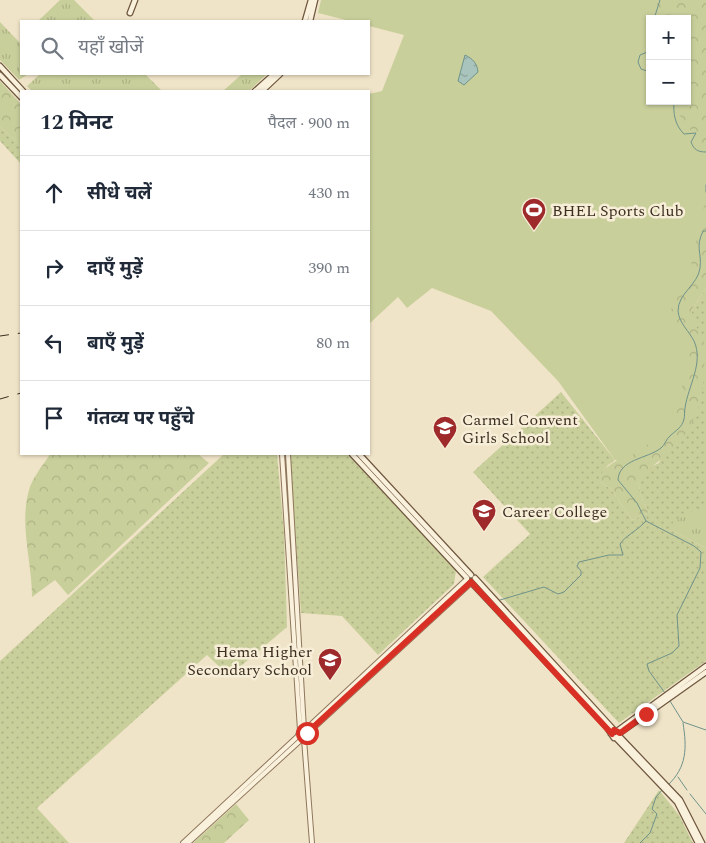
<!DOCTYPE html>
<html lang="hi">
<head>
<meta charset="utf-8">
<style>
  body { margin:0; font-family:Spectral,"Noto Sans Devanagari",serif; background:#f6f6f7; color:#1f2937 }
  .controls { position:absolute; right:15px; top:15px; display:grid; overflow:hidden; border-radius:0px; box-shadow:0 1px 4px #0004 }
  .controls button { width:45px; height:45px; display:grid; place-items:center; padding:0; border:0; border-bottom:1px solid #e0e1e3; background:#fff; color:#1f2937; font:25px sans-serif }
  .stop { position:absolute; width:15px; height:15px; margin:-11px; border:4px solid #d93025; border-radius:50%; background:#fff }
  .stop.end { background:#d93025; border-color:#fff; box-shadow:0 1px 5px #0008 }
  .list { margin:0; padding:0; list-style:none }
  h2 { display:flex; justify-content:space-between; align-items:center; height:65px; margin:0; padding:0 20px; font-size:21px }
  h2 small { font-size:16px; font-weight:400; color:#747a83 }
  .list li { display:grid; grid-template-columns:32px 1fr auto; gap:15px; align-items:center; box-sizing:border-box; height:75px; padding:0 20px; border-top:1px solid #e0e1e3 }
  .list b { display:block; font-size:19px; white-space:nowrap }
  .list em { font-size:16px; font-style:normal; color:#747a83 }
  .icon { flex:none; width:28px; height:28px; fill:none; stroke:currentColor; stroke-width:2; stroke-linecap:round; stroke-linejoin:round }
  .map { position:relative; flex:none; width:706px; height:843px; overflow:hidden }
  .search { position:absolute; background:#fff; box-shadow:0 1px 4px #0004; left:20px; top:20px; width:350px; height:55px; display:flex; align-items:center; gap:12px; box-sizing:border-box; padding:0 18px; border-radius:0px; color:#747a83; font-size:19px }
  .panel { position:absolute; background:#fff; box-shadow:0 1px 4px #0004; left:20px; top:90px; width:350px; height:365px; border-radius:0px }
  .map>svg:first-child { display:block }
  .grass { fill:url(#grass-dots) }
  .forest { fill:url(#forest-crowns); fill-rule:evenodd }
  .park { fill:url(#park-tufts) }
  .pitch { fill:#c9cf9b }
  .water { fill:url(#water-ripples); stroke:#6f938a }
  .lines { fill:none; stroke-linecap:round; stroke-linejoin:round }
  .stream { stroke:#6f938a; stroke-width:1 }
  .tertiary-casing { stroke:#8d765c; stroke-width:6 }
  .secondary-casing { stroke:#6f573f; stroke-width:7 }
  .tertiary { stroke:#faf1dc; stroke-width:4 }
  .secondary { stroke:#faf1dc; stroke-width:4.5 }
  .rail { stroke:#3d2e20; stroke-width:1; stroke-dasharray:9 9; stroke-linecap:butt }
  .route { stroke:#d93025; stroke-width:6 }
  .labels { text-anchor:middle; stroke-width:5; stroke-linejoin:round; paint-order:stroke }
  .poi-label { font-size:16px; fill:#3d2e20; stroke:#f7eed8; text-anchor:start }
</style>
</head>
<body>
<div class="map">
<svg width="706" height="843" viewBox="0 0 706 843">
  <defs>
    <pattern id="grass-dots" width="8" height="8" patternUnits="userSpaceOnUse" patternTransform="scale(1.25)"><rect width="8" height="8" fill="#c9cf9b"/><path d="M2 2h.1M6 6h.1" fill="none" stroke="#aeb285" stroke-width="1.8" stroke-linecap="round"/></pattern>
    <pattern id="forest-crowns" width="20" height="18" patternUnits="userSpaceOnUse" patternTransform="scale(1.25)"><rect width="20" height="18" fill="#c9cf9b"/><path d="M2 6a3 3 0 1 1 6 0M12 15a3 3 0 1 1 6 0" fill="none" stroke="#aeb285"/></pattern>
    <pattern id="park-tufts" width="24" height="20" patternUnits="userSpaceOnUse" patternTransform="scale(1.25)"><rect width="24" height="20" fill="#c9cf9b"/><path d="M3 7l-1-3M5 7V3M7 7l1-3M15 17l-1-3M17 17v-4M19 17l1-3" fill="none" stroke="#aeb285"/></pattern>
    <pattern id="water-ripples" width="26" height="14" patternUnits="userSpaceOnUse" patternTransform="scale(1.25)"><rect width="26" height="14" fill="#a9c4bc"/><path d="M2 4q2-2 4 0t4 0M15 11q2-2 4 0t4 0" fill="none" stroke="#8ba098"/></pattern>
  </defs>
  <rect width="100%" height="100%" fill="#f0e4c8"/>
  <path class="grass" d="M0,126L21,146V164L0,141Z
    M706,288V507H701L671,530L706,548V661L619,723L483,577L530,534L473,472L561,392L615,460L607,466L600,482L611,489L632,520L649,512L643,502L638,482L646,469L659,463L705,347L693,322L691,311Z
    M224,454H277L284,533L287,627L229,676L207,655L37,808L69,843H0V661Z
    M289,454H347L456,570L454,584L378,655L342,616L301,613Z
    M659,790L679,815L693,843H624Z"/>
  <path class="forest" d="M575,0H706V288L691,311C693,324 702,334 705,347C706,354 704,363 704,370C702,403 698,419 677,445C665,459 648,466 638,482L643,502L649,512L632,520L611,489L600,482C599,469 613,463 623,457ZM650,19H687V101H650Z
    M0,81L21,104V146L0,126Z
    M50,454H198L209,463L68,595L55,580L32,597C32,562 19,524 29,490C32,478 44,464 50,454Z
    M236,804L249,820L224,843H193Z"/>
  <path class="park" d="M60,0H74L95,21H38Z
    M0,22L21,44V74H28L19,80L0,60Z
    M40,74H145L162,91H32L27,86Z
    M242,74H267L249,91H223Z
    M701,507H706V548L671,530L673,522Z"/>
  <path class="pitch" d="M321,0H657V19H650V101H669L706,151V197L691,265L671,310L691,349L672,428L622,462L615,460L558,381L491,311L432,288L407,308L398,297L369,324V94L382,91L404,35L369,26V21H350L318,13Z"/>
  <path class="water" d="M465,55C473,59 477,63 478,72L464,85L458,81Z"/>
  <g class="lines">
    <path class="stream" d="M654,19L660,0
      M650,51L640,55L638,62L641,69L650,72
      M674,101C673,114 675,125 684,134L696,133L691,142C694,150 698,152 706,152
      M706,185V192
      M500,600L544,587L558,594L564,592L581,575V571L577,566L579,562L609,555H623L620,544C624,537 638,530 646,521
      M665,693L649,671L647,664L672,653L679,646L677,615L700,568L701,552L694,546L646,521L637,503L618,480C619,459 647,459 661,448C665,445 666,439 670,436C676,430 682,428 684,419C685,416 684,412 685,408C688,386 704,363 694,341C689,331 679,323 678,311C678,293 698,285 700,268C702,252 695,248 703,231H706
      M670,701L683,722L706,730
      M678,777L687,790
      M668,785C687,767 687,748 683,723
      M690,794L706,814
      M640,843L650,833L657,814L652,809L656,797L663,789"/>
    <defs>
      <path id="tertiary" d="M282,454L300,730L298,735L302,739L305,738L307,731L300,730
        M288,454L304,729
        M305,730L467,579
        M307,734L471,583
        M304,739L312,843
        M183,843L298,736
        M188,843L302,739"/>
      <path id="secondary" d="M130,13L135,0
        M305,21L311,0
        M310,21L315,0
        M0,66L23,91
        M0,75L21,97
        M255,91L274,74
        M262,91L280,74
        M352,454L467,578
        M359,454L471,575
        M475,578L614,730
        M471,582L606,726L614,738L619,736L617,731L614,730L611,734
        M617,731L706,666
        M620,733L706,672
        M619,736L680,800L702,843
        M616,738L677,802L698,843"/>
    </defs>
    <use href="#tertiary" class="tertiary-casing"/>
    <use href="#secondary" class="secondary-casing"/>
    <use href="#tertiary" class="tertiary"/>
    <use href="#secondary" class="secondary"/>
    <path class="rail" d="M0,336L21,333
      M0,399L21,393"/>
  </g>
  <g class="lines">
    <path class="route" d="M307,733L471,582L612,734L614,730L620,733L623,731L646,714"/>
  </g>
  <defs>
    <symbol id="stadium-pin" viewBox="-11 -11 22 30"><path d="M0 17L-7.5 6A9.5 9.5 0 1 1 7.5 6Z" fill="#9e2a2b" stroke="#f7eed8"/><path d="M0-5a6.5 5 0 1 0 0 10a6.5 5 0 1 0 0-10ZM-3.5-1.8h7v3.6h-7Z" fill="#fff"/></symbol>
    <symbol id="school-pin" viewBox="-11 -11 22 30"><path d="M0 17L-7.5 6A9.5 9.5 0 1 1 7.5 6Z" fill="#9e2a2b" stroke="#f7eed8"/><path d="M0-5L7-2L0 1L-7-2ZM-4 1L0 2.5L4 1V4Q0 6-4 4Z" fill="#fff"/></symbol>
    <symbol id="university-pin" viewBox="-11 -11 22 30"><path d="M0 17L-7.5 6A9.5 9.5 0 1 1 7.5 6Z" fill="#9e2a2b" stroke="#f7eed8"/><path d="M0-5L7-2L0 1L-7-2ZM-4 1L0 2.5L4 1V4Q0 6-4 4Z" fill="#fff"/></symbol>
  </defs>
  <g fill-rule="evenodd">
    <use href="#stadium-pin" x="520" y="196" width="28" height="38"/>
    <use href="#school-pin" x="431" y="414" width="28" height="38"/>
    <use href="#university-pin" x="470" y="497" width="28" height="38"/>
    <use href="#school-pin" x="316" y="646" width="28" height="38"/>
  </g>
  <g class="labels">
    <g class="poi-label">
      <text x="552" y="216">BHEL Sports Club</text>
      <text x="462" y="425">Carmel Convent<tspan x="462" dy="18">Girls School</tspan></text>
      <text x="502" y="517">Career College</text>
      <text x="312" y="657" text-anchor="end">Hema Higher<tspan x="312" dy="18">Secondary School</tspan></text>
    </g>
  </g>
</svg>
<div class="controls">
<button>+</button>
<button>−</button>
</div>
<div class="stop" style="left:307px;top:733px"></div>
<div class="stop end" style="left:646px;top:714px"></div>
<div class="search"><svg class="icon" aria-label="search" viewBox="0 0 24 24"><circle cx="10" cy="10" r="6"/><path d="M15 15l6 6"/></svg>यहाँ खोजें</div>
<section class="panel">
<h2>12 मिनट<small>पैदल · 900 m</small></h2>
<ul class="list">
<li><svg class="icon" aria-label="ahead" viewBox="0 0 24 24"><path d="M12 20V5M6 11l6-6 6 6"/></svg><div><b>सीधे चलें</b></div><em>430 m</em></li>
<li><svg class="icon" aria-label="right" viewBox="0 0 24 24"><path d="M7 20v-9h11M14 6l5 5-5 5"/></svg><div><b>दाएँ मुड़ें</b></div><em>390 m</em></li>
<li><svg class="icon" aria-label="left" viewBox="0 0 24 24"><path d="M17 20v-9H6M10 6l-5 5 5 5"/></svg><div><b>बाएँ मुड़ें</b></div><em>80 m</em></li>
<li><svg class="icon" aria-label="arrive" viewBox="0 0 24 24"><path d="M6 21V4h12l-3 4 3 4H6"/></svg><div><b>गंतव्य पर पहुँचे</b></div></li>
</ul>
</section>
</div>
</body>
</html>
